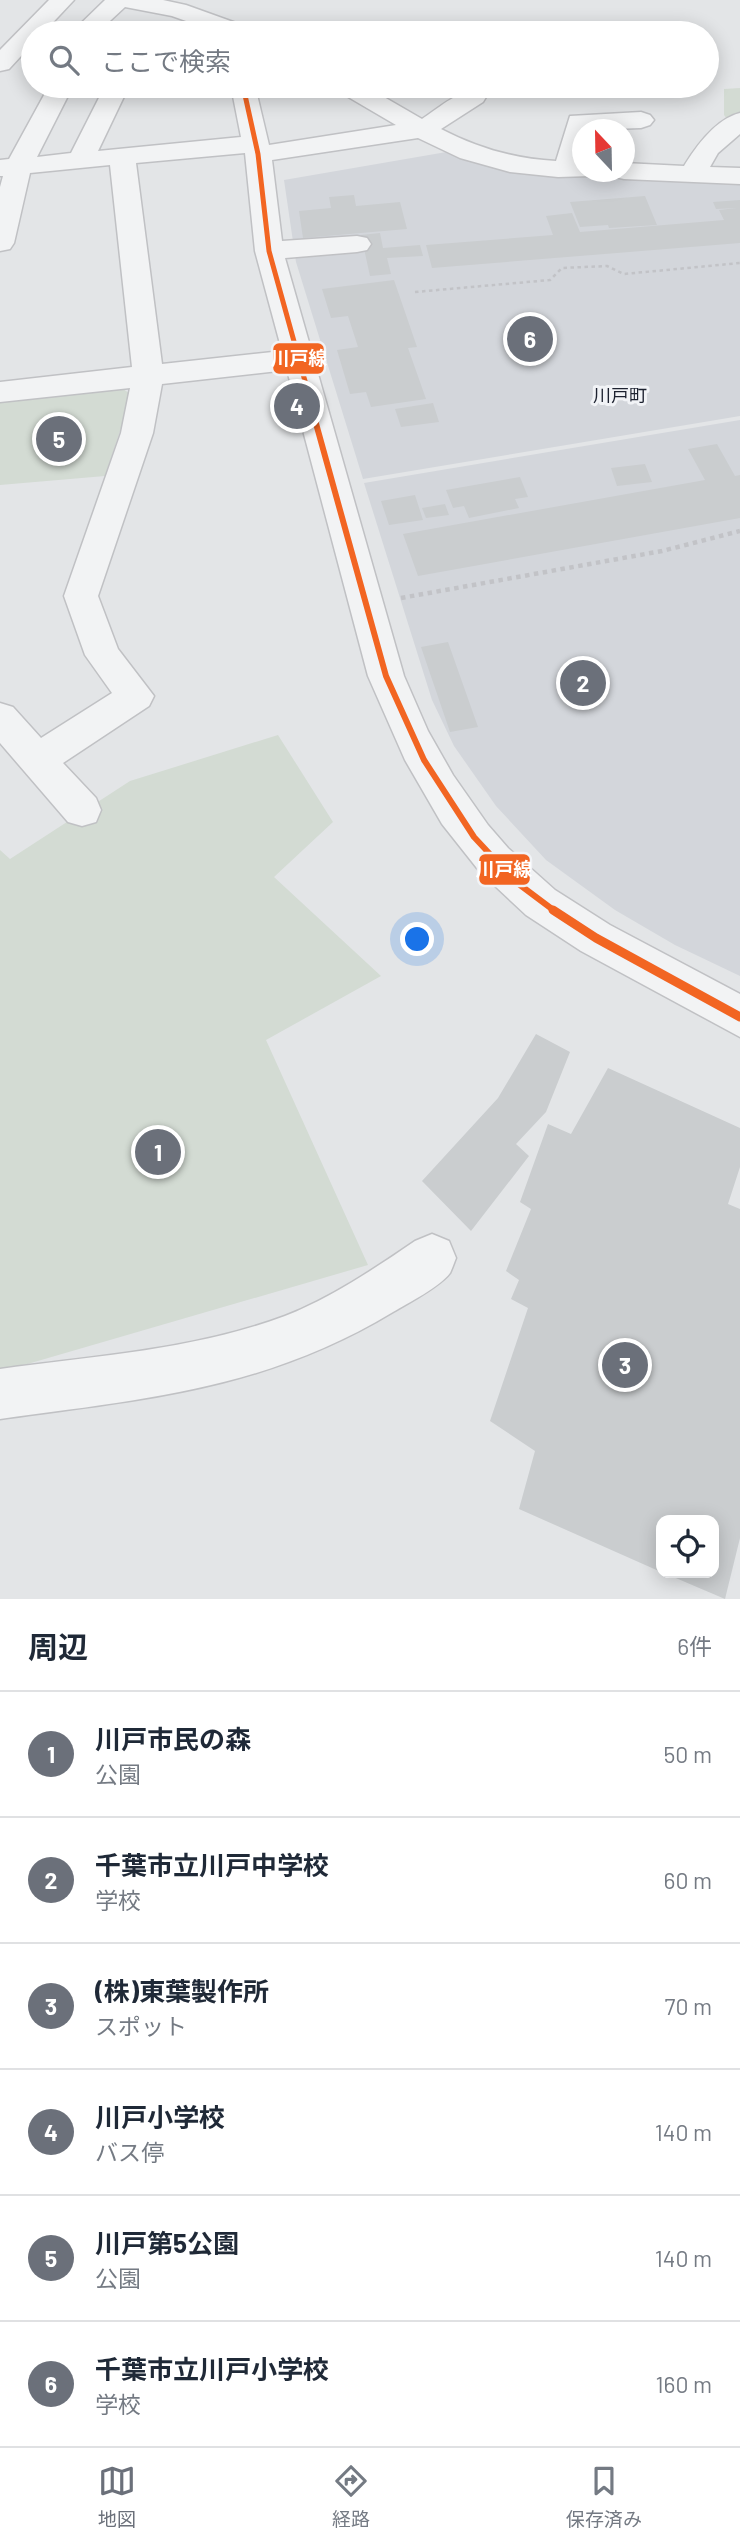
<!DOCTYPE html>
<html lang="ja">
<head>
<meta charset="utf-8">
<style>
  body { margin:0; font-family:Barlow,"Noto Sans JP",sans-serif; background:#f2f2f3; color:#1f2937 }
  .controls { position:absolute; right:21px; bottom:21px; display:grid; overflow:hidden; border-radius:14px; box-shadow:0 4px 18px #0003 }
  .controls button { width:63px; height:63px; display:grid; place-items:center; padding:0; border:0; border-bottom:2px solid #e0e1e3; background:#fff; color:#1f2937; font:35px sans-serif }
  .compass { position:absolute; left:572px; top:119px; width:63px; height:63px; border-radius:50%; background:#fff; box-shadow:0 4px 18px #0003; rotate:338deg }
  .you { position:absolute; left:418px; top:940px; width:24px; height:24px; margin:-18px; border:5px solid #fff; border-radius:50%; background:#1a73e8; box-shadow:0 0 0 10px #1a73e833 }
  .badge { display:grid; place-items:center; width:46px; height:46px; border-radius:50%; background:#6b707a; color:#fff; font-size:23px; font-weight:700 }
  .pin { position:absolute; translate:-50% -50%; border:4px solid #fff; box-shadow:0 2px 7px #0006 }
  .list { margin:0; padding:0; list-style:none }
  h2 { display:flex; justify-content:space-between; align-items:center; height:91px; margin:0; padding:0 28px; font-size:30px }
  h2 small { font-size:23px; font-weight:400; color:#747a83 }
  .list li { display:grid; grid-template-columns:46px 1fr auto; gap:21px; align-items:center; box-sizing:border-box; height:126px; padding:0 28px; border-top:2px solid #e0e1e3 }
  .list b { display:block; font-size:26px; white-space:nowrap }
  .list p { margin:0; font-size:23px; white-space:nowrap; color:#747a83 }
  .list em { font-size:23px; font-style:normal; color:#747a83 }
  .icon { flex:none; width:38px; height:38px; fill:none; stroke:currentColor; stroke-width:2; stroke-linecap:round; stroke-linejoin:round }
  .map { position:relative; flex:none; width:740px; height:1599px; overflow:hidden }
  .search { position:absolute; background:#fff; box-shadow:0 4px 18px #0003; left:21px; right:21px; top:21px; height:77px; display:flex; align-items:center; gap:18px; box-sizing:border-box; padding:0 24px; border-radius:38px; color:#747a83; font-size:26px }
  .sheet { height:847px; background:#fff }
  nav { display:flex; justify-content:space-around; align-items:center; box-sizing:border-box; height:98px; border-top:2px solid #e0e1e3; background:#fff; font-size:19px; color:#747a83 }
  nav a { display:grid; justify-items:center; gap:4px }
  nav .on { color:#6b707a }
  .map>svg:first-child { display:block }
  .built { fill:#d3d6db }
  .green { fill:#d3dbd3 }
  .building { fill:#cacdcf }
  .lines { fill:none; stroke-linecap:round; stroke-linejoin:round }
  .minor-casing { stroke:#c0c1c4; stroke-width:3 }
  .path-far1 { stroke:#c2c3c7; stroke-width:2.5; stroke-dasharray:3.5 3.5; stroke-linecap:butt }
  .path { stroke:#c2c3c7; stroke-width:4.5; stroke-dasharray:4.5 4.5; stroke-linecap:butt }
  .minor { fill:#f2f3f4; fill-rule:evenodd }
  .bus-1-far2-casing { stroke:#f1f3f6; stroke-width:9 }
  .bus-1-far1-casing { stroke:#f1f3f6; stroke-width:10 }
  .bus-1-casing { stroke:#f1f3f6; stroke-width:14 }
  .bus-1-far2 { stroke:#f26522; stroke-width:5 }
  .bus-1-far1 { stroke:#f26522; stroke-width:6 }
  .bus-1 { stroke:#f26522; stroke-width:9 }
  .labels { text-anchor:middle; stroke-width:6; stroke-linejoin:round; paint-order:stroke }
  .far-neighbourhood-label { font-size:18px; fill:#1d2230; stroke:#f1f3f6 }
  .line-badge { stroke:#f1f3f6; stroke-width:2.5 }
  .badge-label { font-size:19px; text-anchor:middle; font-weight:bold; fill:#fff }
</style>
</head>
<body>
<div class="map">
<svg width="740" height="1599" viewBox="0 0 740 1599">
  <rect width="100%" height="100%" fill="#e3e5e7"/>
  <path class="built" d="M458,150L539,172L740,178V416L363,479L296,262L284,180Z
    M740,420V976L675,945L615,910L546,860L496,806L454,746L432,700L364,483Z"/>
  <path class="green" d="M740,88V136L724,115V89Z
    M120,387L132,395L105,476L0,485V402Z
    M278,735L333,822L274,877L381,976L266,1040L368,1265L0,1372V850L10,859L130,781Z"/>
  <path class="building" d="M354,195L356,206L400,202L407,229L303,238L299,211L331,208L329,197Z
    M645,196L657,225L609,228L608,225L580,227L570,202Z
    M740,200V243L432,268L426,245L553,235L546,216L572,213L580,232L724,220L719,210L737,208L716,209L713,202Z
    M380,233L383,248L420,245L423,256L387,258L391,274L370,276L361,235Z
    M394,280L417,347L408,348L426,399L371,407L366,392L350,394L337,350L358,347L348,316L331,318L322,289Z
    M433,403L439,422L401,427L395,409Z
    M717,444L735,476L740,475V518L418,576L403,534L705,480L688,449Z
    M645,464L652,482L617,486L611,468Z
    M520,477L528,497L515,499L519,508L469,518L464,506L453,508L446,490Z
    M415,495L423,520L389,525L381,501Z
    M445,504L449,515L426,518L422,508Z
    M448,642L478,727L450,732L421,647Z
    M536,1034L570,1052L546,1112L516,1144L529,1156L471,1231L422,1181L498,1098Z
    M608,1068L740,1128V1167L728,1204L740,1209V1538L725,1599L664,1573H714V1520H661V1572L519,1509L535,1451L490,1421L528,1308L511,1299L519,1280L506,1271L531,1209L520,1202L548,1124L571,1134Z"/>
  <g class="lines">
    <defs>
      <path id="minor" d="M49,0H74L43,33H33V43L9,69L0,71V50Z
        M105,0H163L186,5L250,28L254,33H220L172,16L125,7L97,33H71Z
        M49,86H73L37,157L71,153L105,86H129L98,151L241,137L231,86H255L269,145L396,125L338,91L335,86H365L422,119C439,108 462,86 483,92L486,97L483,102L441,129C478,148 514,159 556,161L570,116L641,112L650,115L654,120L650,125L641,128L582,130V172H594L591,176L558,177L510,172L460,158L418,138L272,160L282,241L357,236L367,238L371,244L367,250L357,252L285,258L404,676L428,731L453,775L488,825L508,848L555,890L610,925L740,994V1037L581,951L526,915L480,872L442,824L405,760L368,676L287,370L162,384L153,433L98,596L118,649L154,696L149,706L63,763L96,798L101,810L96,822L82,826L68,822L0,743V703L13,707L41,738L112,693L85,655L64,596L121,433L130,388L0,402V382L132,367L110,165L30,173L14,243L10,249L0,251V187L3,176H0V160L9,159ZM245,153L255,251L282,351L162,364L136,163Z
        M740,113V134L718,153L710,167L740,168V184L624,179L615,177L611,172H624V163L684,166C697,145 716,119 740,113Z
        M432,1234L449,1241L456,1258C454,1263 452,1269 450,1273C441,1286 407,1304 393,1312C264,1390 144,1399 0,1419V1369C95,1356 194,1350 285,1316C331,1298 374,1269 415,1241Z"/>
    </defs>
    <use href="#minor" class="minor-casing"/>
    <path class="path-far1" d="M415,292L550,280L562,268L607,266L624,274L740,263"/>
    <path class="path" d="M401,598L662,551L740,531"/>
    <use href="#minor" class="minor"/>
    <defs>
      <path id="bus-1-far2" d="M243,86L258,154L269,251L308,392"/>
      <path id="bus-1-far1" d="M307,391L386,676L424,760L474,837L516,882L556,912"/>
      <path id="bus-1" d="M553,910L596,938L740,1017"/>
    </defs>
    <use href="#bus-1-far2" class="bus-1-far2-casing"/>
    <use href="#bus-1-far1" class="bus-1-far1-casing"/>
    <use href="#bus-1" class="bus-1-casing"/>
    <use href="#bus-1-far2" class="bus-1-far2"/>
    <use href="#bus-1-far1" class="bus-1-far1"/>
    <use href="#bus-1" class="bus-1"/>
  </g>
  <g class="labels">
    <g class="far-neighbourhood-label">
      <text x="620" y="402">川戸町</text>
    </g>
  </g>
  <g class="line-badge">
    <rect x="272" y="342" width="53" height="33" rx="7" fill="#f26522"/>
    <rect x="478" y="853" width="53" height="33" rx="7" fill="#f26522"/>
  </g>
  <g class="badge-label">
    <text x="299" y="365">川戸線</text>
    <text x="504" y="876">川戸線</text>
  </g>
</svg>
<div class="controls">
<button><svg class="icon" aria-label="locate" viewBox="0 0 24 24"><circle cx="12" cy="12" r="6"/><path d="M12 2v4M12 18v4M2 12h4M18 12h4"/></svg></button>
</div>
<svg class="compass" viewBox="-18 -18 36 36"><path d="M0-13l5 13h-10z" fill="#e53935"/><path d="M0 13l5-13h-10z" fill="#747a83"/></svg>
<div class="you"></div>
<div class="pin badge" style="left:158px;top:1152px">1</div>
<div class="pin badge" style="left:583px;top:683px">2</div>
<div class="pin badge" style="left:625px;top:1365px">3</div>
<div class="pin badge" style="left:297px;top:406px">4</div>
<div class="pin badge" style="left:59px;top:439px">5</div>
<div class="pin badge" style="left:530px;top:339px">6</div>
<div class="search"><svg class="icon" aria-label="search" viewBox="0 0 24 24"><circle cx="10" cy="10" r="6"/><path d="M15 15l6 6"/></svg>ここで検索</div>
</div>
<section class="sheet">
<h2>周辺<small>6件</small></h2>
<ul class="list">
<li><span class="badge">1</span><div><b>川戸市民の森</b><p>公園</p></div><em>50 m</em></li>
<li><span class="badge">2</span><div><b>千葉市立川戸中学校</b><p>学校</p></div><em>60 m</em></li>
<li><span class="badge">3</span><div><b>(株)東葉製作所</b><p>スポット</p></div><em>70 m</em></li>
<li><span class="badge">4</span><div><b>川戸小学校</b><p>バス停</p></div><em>140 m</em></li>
<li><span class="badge">5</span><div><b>川戸第5公園</b><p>公園</p></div><em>140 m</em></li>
<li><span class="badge">6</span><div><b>千葉市立川戸小学校</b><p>学校</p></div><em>160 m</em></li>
</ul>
</section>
<nav>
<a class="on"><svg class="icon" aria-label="map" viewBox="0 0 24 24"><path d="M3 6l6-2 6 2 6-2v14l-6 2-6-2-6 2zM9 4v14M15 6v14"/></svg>地図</a>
<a><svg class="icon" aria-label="directions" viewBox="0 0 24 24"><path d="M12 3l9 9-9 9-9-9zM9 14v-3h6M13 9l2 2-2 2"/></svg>経路</a>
<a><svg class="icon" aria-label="saved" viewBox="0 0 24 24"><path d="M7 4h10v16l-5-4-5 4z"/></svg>保存済み</a>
</nav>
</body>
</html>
